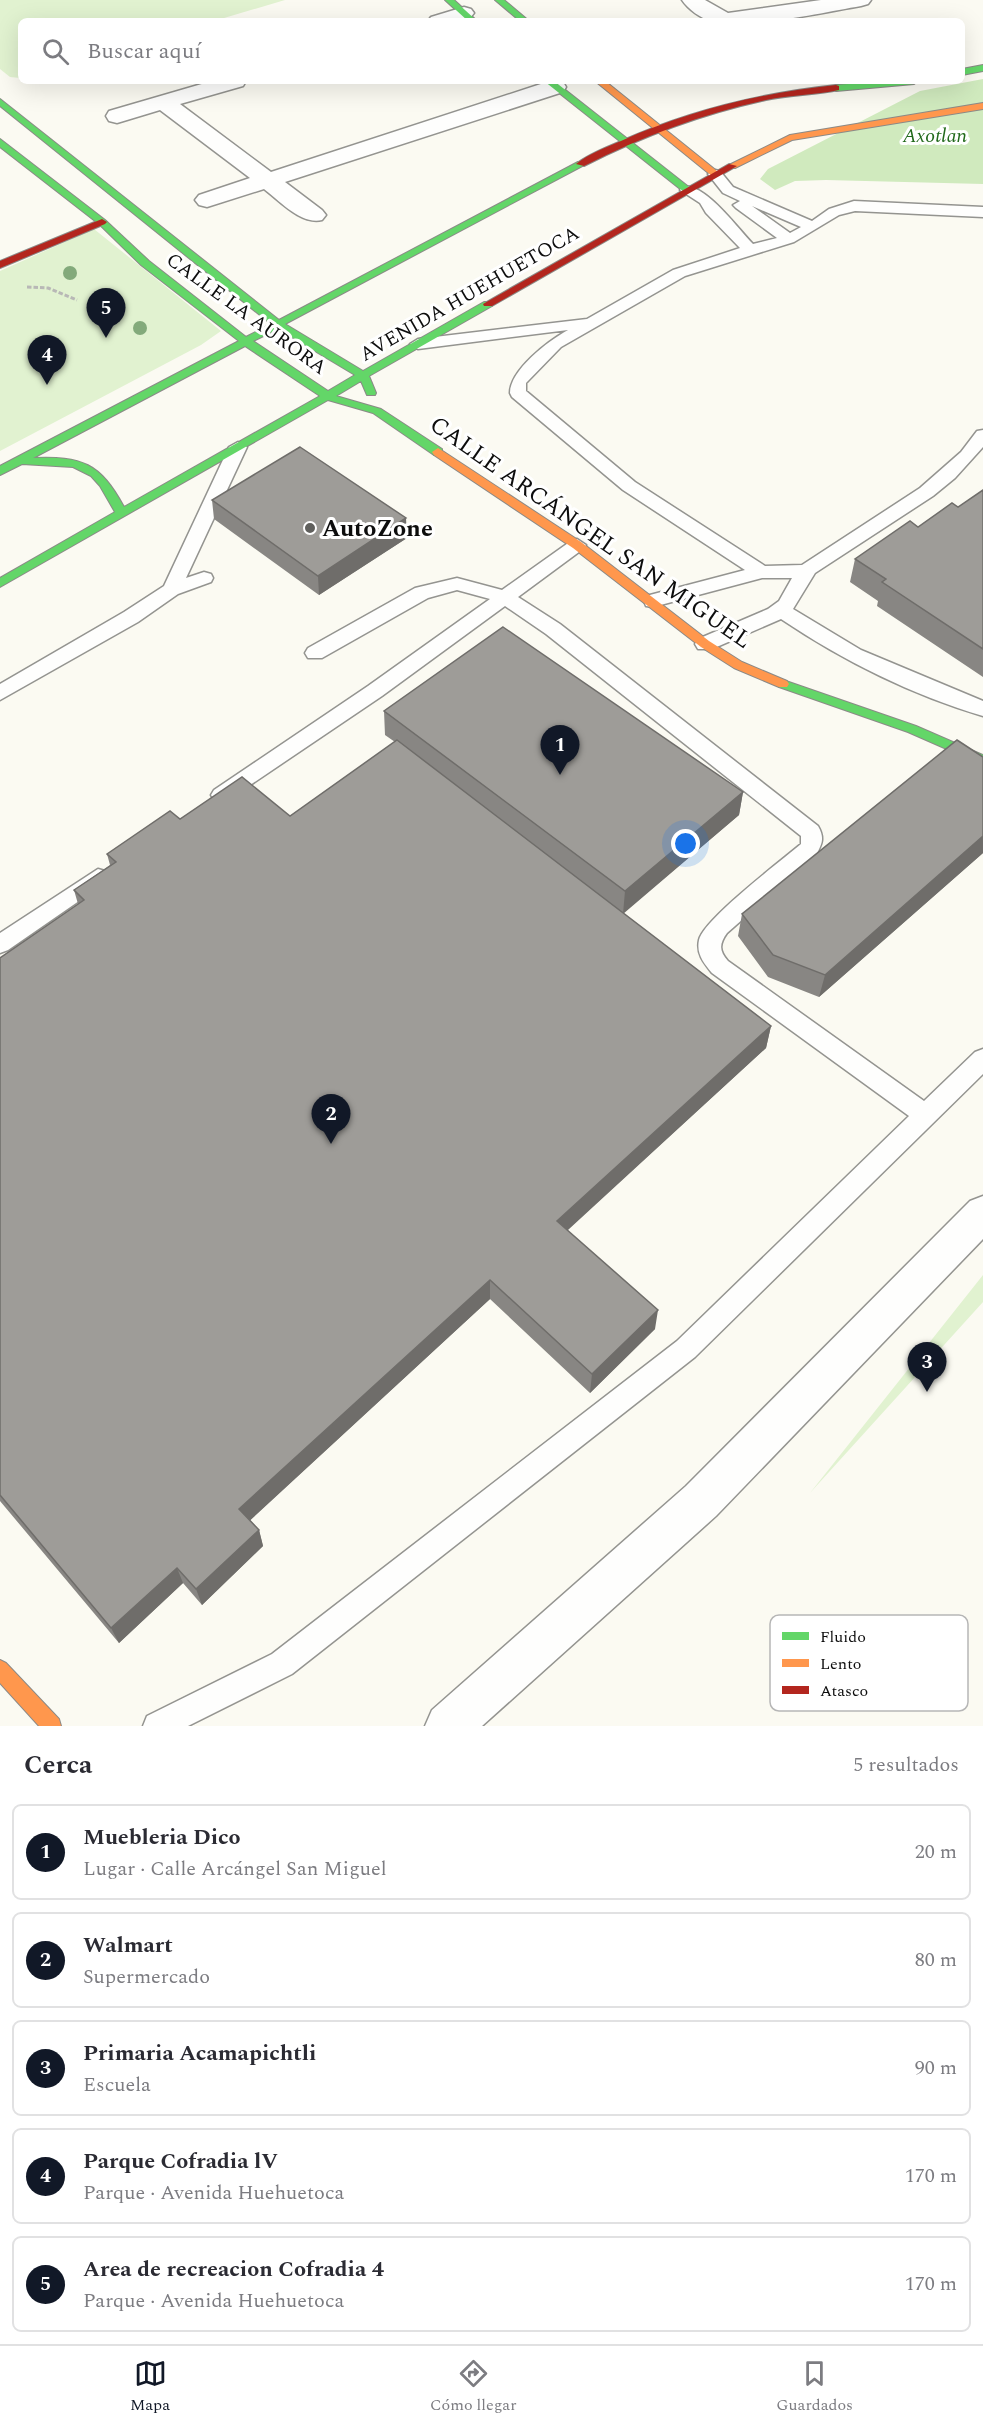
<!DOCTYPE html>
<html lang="es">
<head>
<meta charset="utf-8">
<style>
  body { margin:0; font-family:Spectral,serif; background:#f2f2f3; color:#2b2b33 }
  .you { position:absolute; left:686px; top:844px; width:21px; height:21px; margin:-15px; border:4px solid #fff; border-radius:50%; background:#1a73e8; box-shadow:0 0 0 9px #1a73e833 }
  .badge { display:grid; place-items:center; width:39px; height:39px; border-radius:50%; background:#111827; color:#fff; font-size:20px; font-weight:700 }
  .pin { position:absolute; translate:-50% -50px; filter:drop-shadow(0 2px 3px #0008) }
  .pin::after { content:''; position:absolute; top:32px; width:21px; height:18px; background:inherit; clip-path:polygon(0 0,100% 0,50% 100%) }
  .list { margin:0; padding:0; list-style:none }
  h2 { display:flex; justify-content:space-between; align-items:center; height:78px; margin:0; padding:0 24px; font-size:26px }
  h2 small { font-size:20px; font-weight:400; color:#7c7c81 }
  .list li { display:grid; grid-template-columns:39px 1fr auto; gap:18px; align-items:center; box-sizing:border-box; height:96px; margin:0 12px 12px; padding:0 12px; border:2px solid #e1e1e2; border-radius:9px }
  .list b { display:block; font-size:22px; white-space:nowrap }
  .list p { margin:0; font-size:20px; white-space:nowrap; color:#7c7c81 }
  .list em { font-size:20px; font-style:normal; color:#7c7c81 }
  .icon { flex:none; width:33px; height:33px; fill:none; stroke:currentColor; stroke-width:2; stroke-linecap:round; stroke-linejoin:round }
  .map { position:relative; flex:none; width:983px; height:1726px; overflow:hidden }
  .search { position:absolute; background:#fff; box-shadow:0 6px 24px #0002; left:18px; right:18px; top:18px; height:66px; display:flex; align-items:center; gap:15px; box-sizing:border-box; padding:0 21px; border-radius:9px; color:#7c7c81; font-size:22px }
  .sheet { height:618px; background:#fff }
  nav { display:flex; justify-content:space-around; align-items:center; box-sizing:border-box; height:84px; border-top:2px solid #e1e1e2; background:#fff; font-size:16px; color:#7c7c81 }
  nav a { display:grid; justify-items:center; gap:3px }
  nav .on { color:#111827 }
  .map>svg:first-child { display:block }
  .green { fill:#e1f2d0 }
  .forest { fill:#d0eabe }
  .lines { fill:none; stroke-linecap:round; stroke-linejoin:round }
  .lane-casing { stroke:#949490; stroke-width:3 }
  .street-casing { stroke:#949490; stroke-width:3 }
  .fast-casing { stroke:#8b8a87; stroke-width:2 }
  .slow-casing { stroke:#8b8a87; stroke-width:2 }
  .jam-casing { stroke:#8b8a87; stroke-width:2 }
  .path { stroke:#b8b8b6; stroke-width:3; stroke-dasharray:4.5 2; stroke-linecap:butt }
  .lane { fill:#fefefd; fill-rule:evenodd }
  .street { fill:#fefefd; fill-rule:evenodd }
  .fast { fill:#63d668; fill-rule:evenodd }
  .slow { fill:#ff974d; fill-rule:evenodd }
  .jam { fill:#b3261e; fill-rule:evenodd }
  .tree { fill:#83aa7b }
  .wall { fill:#888683 }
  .shaded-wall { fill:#6f6d6a }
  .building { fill:#9e9c98; stroke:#6f6d6a; stroke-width:1.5 }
  .poi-dot { fill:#60605d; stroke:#fff; stroke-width:2 }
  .labels { text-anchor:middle; stroke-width:6; stroke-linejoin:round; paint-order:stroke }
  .far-park-label { font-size:20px; font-style:italic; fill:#21691a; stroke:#fff }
  .far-street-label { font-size:20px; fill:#0d0d0d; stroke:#fff }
  .poi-label { font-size:24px; font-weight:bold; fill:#0d0d0d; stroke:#fff; text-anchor:start }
  .street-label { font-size:24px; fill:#0d0d0d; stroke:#fff }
  .key { fill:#fff; stroke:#b6b6b6; stroke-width:1.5 }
  .key-label { font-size:16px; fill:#0d0d0d }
</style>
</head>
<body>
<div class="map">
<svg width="983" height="1726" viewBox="0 0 983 1726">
  <rect width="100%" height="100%" fill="#fbfaf2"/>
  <path class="green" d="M0,0H285L214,21H21L20,78L10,77L0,69Z
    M94,229L221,331L201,345L0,451V271Z
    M983,1275V1302L810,1493Z"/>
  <path class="forest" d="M983,79V184L826,180L795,181L775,190L760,179L768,169L920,91Z"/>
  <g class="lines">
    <defs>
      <path id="lane" d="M715,170L720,171L733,187L812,221L829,209L854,201L983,207V217L855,211L839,215L794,242L685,276L561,347L526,383V391L635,482L765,566L802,565L920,488L961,452L977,431L983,430V447L955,478L933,496L815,573L793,609L861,650L983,701V716C912,695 842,660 781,619L712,649H698L695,644L698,639L768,609L779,601L792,578H762L653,607L646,606L644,601L646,596L745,570L623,490L512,397L510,393C510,370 548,341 568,330L418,349L410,344L418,339L587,319L673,270L740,248L706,213L700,203L680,190L682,187C704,181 738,229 753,244L777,238L736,208L733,205L740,201L723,193L708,174ZM752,206L801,227L790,233Z
        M238,442L247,447L186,578L204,572L211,574L213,578L211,582L178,594L138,622L0,700V684L124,612L164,586L229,447Z
        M577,539L586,545L583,549L518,597L560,624L818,826C825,838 822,844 816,855L727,933C719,944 719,951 728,961L924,1101L975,1052L983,1049V1074L695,1357L292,1674L188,1726H143L147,1716L272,1654L677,1341L909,1116L712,973C704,963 696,954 699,940C703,920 782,860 801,844V836L546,634L505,606L382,696L228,800L221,803L214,800L211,795L214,790L368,686L490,599L457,590L428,598L322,658H308L305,653L308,648L415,588L457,578L502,590L571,541Z
        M98,869L105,871L109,877L105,883L8,950L0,953V933Z"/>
      <path id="street" d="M682,0H705L728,13L821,0H871L868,4L861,6C820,13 752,29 712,21C701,19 688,9 682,0Z
        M464,7L471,9L474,13C466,26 441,21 428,21L431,17Z
        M212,81H246L243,86L180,104L271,172L547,82H563L566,87L563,92L285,182L322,210L326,215L322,220C301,225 280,201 264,189L207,207L199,205L195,200L199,195L250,178L160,110L117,123L109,121L106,116L109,111Z
        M983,1196V1239L716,1516L482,1726H425L432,1710L686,1486L970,1201Z"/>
      <path id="fast" d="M445,0H454L477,21H468Z
        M495,0H504L529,21H520Z
        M983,65V71L962,75V69Z
        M544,81H554L690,188V192H684Z
        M884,81H918L914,84L836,91L832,88L836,85Z
        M0,99L279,320L578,162L586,164L285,324L363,371L484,302H492V306L369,376L376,393L375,395H367L361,381L336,396L381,409L442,449V455H434L373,413L328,400L0,587V578L115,512L100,486L91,476L73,467L22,464L0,475V466L239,341L141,265L99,224L0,147V139L105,220L149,261L246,337L271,324L0,106ZM278,329L355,375L328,391L253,341ZM245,346L320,396L124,507C100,463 82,456 33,458Z
        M783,680L916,726L983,755V765L908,732L779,687L777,684L779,681Z"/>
      <path id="slow" d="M595,81H605L718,172V176H712Z
        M983,103V109L792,140L735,168L727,166L790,135Z
        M438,448L581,542L709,641L742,662L787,681L789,684L787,687H779L734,668L701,647L573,548L434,455L432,452Z
        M0,1660L6,1663L59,1719L61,1726H39L0,1683Z"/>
      <path id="jam" d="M836,85L839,86V90C815,95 790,95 766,100C702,114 643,136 584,166L576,164C588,154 607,147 621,141C690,110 761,93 836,85Z
        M729,164L737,166L492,306H484L483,304Z
        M102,219L107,222L105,224L0,268V261Z"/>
    </defs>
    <use href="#lane" class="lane-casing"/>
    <use href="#street" class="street-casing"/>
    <use href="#fast" class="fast-casing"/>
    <use href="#slow" class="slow-casing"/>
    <use href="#jam" class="jam-casing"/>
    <path class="path" d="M27,287L48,288L77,300"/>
    <use href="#lane" class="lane"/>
    <use href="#street" class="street"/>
    <use href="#fast" class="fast"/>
    <use href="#slow" class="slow"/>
    <use href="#jam" class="jam"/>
  </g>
  <g class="tree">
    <circle cx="70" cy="273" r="7"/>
    <circle cx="140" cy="328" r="7"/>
  </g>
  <path class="wall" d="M983,490V677L877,606L878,601L850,582L855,559L958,507Z
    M212,500L407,538L319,595L214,519Z
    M384,711L743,792L739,815L623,913L771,1026L766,1048L567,1230L655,1329L590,1393L490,1299L250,1520L259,1530L263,1546L202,1605L183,1583L119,1643L0,1501V958L78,904L74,890L110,865L107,854L180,819L290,816L395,742L385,735Z
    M983,757V853L819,997L768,977L738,936L742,914Z"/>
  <path class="shaded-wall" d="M406,518L407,538L319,595L318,576Z
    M743,792L739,815L623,914L625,891Z
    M983,836V853L819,997L825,975Z
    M771,1026L766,1048L556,1241L557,1221Z
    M490,1280V1299L244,1526L239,1509Z
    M658,1310L655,1329L590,1393L592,1374Z
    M259,1530L263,1546L202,1605L196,1589Z
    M177,1568L183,1583L119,1643L111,1628Z"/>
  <path class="building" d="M300,447L406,518L318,576L212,500Z
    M983,490V649L882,582L886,579L855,559L910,521L918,527L952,503L958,507Z
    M503,627L743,792L625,891L384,711Z
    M397,740L771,1026L557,1221L658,1310L592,1374L490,1280L239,1509L259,1530L196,1589L177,1568L111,1628L0,1495V958L84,900L74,890L116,862L107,854L170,811L180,819L242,777L290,816Z
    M957,740L983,757V836L825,975L773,955L742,914Z"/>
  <circle class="poi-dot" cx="310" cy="528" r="6"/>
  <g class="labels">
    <g class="far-park-label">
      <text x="935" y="142">Axotlan</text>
    </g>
    <g class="far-street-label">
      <text transform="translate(469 293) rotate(-30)" y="7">AVENIDA HUEHUETOCA</text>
      <text transform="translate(247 313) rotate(36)" y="7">CALLE LA AURORA</text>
    </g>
    <g class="poi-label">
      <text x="322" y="536">AutoZone</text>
    </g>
    <g class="street-label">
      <text transform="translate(591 532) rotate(35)" y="8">CALLE ARCÁNGEL SAN MIGUEL</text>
    </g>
  </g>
  <rect x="770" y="1615" width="198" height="96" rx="9" class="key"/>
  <rect x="782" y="1632" width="27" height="8" fill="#63d668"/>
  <rect x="782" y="1659" width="27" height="8" fill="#ff974d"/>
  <rect x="782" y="1686" width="27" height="8" fill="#b3261e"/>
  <g class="key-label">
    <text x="820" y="1642">Fluido</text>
    <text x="820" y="1669">Lento</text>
    <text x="820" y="1696">Atasco</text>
  </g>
</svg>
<div class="you"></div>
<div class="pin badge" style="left:560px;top:775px">1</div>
<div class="pin badge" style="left:331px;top:1144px">2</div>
<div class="pin badge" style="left:927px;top:1392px">3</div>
<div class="pin badge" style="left:47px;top:385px">4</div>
<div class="pin badge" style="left:106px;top:338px">5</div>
<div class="search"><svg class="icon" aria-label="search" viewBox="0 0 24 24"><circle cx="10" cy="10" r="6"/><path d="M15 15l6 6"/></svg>Buscar aquí</div>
</div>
<section class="sheet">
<h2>Cerca<small>5 resultados</small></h2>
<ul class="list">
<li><span class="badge">1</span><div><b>Muebleria Dico</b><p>Lugar · Calle Arcángel San Miguel</p></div><em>20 m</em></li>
<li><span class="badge">2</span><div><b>Walmart</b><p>Supermercado</p></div><em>80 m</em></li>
<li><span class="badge">3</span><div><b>Primaria Acamapichtli</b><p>Escuela</p></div><em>90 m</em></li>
<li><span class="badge">4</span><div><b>Parque Cofradia lV</b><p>Parque · Avenida Huehuetoca</p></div><em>170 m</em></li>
<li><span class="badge">5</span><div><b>Area de recreacion Cofradia 4</b><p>Parque · Avenida Huehuetoca</p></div><em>170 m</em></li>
</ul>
</section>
<nav>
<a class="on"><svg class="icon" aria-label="map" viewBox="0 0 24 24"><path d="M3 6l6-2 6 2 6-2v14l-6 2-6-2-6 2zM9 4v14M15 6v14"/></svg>Mapa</a>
<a><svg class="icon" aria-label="directions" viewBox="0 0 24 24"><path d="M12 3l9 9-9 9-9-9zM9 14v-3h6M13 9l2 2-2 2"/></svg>Cómo llegar</a>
<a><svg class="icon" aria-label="saved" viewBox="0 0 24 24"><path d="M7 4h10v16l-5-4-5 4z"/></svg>Guardados</a>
</nav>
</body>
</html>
